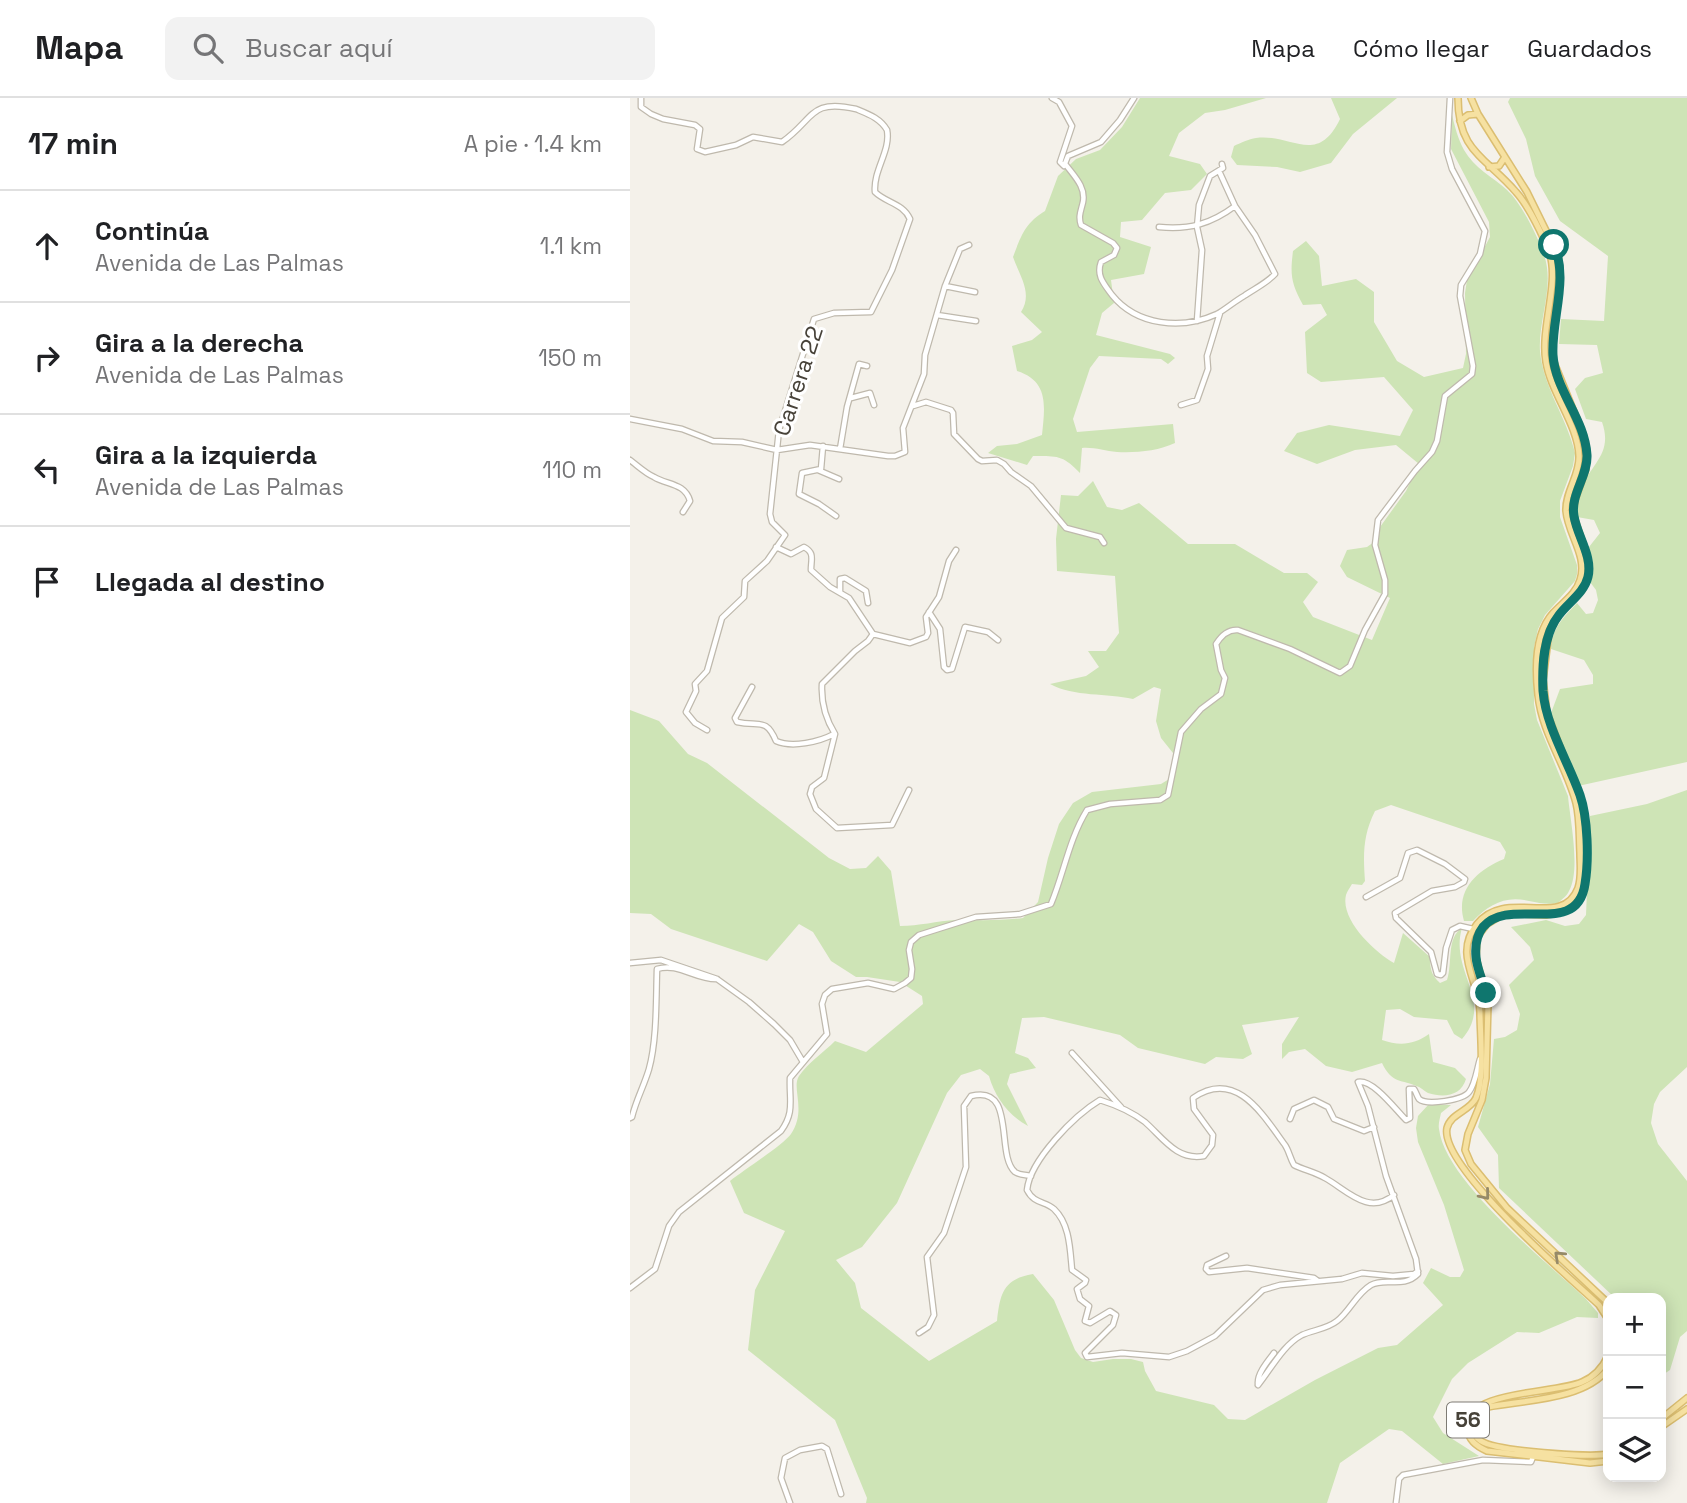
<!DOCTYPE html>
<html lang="es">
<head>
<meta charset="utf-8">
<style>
  body { margin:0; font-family:"Space Grotesk",sans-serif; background:#f2f2f2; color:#202124 }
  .controls { position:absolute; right:21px; bottom:21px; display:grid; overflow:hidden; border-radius:14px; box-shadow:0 4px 18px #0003 }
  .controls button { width:63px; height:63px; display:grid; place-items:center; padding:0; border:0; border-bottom:2px solid #e0e0e0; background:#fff; color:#202124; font:35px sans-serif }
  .stop { position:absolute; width:21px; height:21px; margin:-16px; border:5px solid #0f766e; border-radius:50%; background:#fff }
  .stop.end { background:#0f766e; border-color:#fff; box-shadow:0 2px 7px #0008 }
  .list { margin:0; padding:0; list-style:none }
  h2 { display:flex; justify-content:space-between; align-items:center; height:91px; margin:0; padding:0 28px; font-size:30px }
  h2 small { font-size:23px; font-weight:400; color:#757577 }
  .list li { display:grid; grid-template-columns:46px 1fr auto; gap:21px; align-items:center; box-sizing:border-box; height:112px; padding:0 28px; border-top:2px solid #e0e0e0 }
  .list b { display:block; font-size:26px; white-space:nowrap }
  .list p { margin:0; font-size:23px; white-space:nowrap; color:#757577 }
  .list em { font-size:23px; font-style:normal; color:#757577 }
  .icon { flex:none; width:38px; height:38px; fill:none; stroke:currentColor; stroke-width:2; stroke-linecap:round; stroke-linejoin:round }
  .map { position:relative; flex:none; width:1057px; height:1405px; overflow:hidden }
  header { display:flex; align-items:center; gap:42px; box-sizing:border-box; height:98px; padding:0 35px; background:#fff; border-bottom:2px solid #e0e0e0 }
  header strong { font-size:33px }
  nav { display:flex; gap:38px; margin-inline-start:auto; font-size:24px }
  .search { width:490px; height:63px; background:#f2f2f2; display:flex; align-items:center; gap:18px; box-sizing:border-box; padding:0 24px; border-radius:14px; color:#757577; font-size:26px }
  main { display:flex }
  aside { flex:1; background:#fff }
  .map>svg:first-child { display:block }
  .green { fill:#cee4b6 }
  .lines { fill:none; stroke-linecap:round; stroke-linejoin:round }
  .minor-casing { stroke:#bfb9ad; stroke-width:7 }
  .major-casing { stroke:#dbbe71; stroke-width:8 }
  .minor { stroke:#fff; stroke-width:4.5 }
  .major { stroke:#f6e1a1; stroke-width:5 }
  .oneway { stroke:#968a68 }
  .route { stroke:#0f766e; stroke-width:9 }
  .labels { text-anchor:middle; stroke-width:6; stroke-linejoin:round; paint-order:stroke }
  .shield { fill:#fff; stroke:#7e7b74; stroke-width:2 }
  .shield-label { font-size:21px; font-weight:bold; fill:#474239 }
  .street-label { font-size:23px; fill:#474239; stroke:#fff }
</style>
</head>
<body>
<header>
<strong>Mapa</strong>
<div class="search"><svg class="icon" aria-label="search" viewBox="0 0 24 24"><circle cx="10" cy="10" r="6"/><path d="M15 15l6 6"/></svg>Buscar aquí</div>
<nav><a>Mapa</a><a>Cómo llegar</a><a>Guardados</a></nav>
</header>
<main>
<aside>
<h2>17 min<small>A pie · 1.4 km</small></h2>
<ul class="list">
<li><svg class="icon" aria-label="ahead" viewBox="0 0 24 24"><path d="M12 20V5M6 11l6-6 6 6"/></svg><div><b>Continúa</b><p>Avenida de Las Palmas</p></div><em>1.1 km</em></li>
<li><svg class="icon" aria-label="right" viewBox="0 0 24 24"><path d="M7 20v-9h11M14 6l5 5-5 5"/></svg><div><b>Gira a la derecha</b><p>Avenida de Las Palmas</p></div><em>150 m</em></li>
<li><svg class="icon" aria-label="left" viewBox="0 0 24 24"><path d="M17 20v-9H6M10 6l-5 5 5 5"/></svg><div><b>Gira a la izquierda</b><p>Avenida de Las Palmas</p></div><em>110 m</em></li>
<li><svg class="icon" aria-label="arrive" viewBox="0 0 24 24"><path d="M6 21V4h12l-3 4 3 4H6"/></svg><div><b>Llegada al destino</b></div></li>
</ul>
</aside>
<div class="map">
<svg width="1057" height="1405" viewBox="0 0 1057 1405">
  <rect width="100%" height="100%" fill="#f4f1ea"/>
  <path class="green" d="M510,0H636L595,12L575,15L549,35L539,58L570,66L577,76L561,92L535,95L512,122L491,124L490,139L521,149L514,176L481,182L484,205L472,215L466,237L540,256L545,260L538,266L531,261L469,258L460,270L443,321L447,334L543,326L545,345C528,353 506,355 487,354C475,353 464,349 452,350L450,375C433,357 427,358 403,358L397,367L358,355L367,348L387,346L412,337C415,308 419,283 387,273L382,248L402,242L412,234L391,214C403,195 390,179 383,159C391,138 395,125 415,113L428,78L446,61L470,52L492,29Z
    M701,0H767L723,36L701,65L670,74L647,69L607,67L601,59L604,48C610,45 619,41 626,40C661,35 687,69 710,21Z
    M880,0H1057V664L948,688L921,615L930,591L963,586V577L954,562L921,551C922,530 933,520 947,505L956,516L963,515L968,502L966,492L960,484L962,472L959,449L970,435L964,422L947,419C947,409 948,400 951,391C962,364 983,356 972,324L956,321L945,291L955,280L973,275L967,247L929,246L931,221L974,223L978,158L930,123L905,78L896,41L878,4Z
    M822,17C825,29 828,41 834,52C844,70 863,79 877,92C892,106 908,139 914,157C925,188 908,222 910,253C913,289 937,320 945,355L943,368L930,403V419L947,467V476L945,483L915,517L908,531L904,549V606L907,622L938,698C940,721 951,772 939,793C937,798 932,801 928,805C917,807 910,805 899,803C876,797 859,806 843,823H834C825,792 847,772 874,761L876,754L870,744L761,707L745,713C733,737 733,756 735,783L732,787L722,786C720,790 717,793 716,797C710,822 745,854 764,865L773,835L800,859C800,870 801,877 810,885L817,882C823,865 816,840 832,830C819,873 865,903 832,941L824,936L817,922L784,919L770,911L756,912L752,942C769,948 784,947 799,936L803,964L825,970L836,981C831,998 814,1000 798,995C796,994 791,990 789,989C771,981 762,986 752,965L722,974L696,968L675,951L659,954L652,961V946L669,919L612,927L622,956L613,961L586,959L575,966L508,950L490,937L414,919L392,920L385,955L398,960L406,970L380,976L377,986L398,1028C378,1017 365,999 359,978L350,971L331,977L317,995L267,1105L232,1149L206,1162L225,1185L231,1210L299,1263L367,1223C370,1196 373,1181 403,1176L424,1202L445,1252L451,1260L463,1264L483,1261H501L513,1264L515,1273L526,1293L584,1307L598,1321L615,1322L685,1282L748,1250L767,1247L813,1207L793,1185L801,1170L820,1179H830L834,1172L814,1107L788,1044L786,1030L788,1018L799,1006L821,1007L811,1015C810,1020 808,1026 809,1031C815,1083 917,1164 956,1201L968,1215V1220L947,1219L909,1235L887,1234L838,1265L822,1281L803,1319L813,1335L849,1358L813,1366L772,1333L759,1331L710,1365L697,1405H236L237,1400L205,1322L118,1252L125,1192L155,1133L114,1115L100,1083C114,1072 153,1047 161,1036C177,1012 161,990 169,978C178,965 194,954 205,943L236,954L293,906L292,898L270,884L237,879H226L201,863L183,834L169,826L137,863L41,831L21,816L0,815V612L29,623L58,656L77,665L199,760L220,771L236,770L248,758L261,773L270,828C289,828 307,823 326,822C349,822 370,823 393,820L408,804L418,760L429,726L443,705L462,694L531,686L544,678L543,655L531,640L526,623L531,591L524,589L503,601C477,595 444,599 420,586L456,578L469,569L458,553H476L489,535L485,478L427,473L426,441L431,397L448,398L463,383L477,409L492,412L509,405L558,446H605L654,475H677L688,484L673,504L683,519L742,542L760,500L717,479L710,468L717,452L737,449L744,444L750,429L776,393L789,366L766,347L725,352L687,366L654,353L667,335L699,327L770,338L783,312L754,279L691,284L677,275L675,234L697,217L691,206L673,207C661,185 660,177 663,153L676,143L689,158L692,188L726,181L744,194V224L767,263L794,279L833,270L836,256L835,195L837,182L860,139L859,124L821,51Z
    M1057,692V969L1030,994L1024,1006L1021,1025L1028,1046L1057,1083V1233L1050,1239L1040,1272L1031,1278V1200H985L869,1090L868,1057L848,1029L860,986L864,941L875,939L887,932L890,916L879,887L904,862L900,849L881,829L916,822L935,828L949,826L956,817L960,718L1017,706Z"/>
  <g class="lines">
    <defs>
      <path id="minor" d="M11,0V9L21,16L33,21L65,27L70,31L67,51L75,54L106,47L123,39L152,44C184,22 179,0 226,11C238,16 250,20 257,32C261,53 243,72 245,94C256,105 273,105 280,121L262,172L241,214L204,215L184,221L149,332L140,416L142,424L155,437L137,463L115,483L114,499L92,520L77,573L65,586L66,593L56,614L65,625L77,632
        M422,0L429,4L442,28L430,64L434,68L438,58L471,44L490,22L504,0
        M436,67C444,78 456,89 453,104C451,113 448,118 451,127L483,145L487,150L484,157L471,164C466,178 474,186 482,197C507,228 552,232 587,216C596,211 605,203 614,198C624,191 637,185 645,176L625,137L605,108L589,73
        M529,129C559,132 581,126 605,108
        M315,188L345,194
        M307,217L346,223
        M567,223L572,152L567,129L569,107L580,78L593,70L592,66
        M221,300L240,295L244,307
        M551,307L567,302L578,271L577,258L590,215
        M283,308L296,304L321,312L323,315L324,336L348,361L352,363L367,362L374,366L381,374L401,388L436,430L470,439L474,445
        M0,321L52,331L83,343L112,344L147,352L180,347L258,358H265L275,354L273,330L294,276L295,257L315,188L330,151L339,147
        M193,348L191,371L172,375L169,396L189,406L206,418
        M210,351L217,309L229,266L237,268
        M0,362C8,368 15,375 24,379C37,387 55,385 60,403L53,414
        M188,372L209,381
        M146,449L161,456L174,449C185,455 181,461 181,472L200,489L219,500L243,536L238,543L225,553L192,586C191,604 195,620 205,636L194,680L182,689L180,696L186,711L207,730L262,727L279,692
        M210,494V481L215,480L236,493L238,505
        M299,514L310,531L314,569L317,572L322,571L335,529L358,534L368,542
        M243,536L280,545L296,539L298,535L296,519L309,499L319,463L326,452
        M122,589L105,620L107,624C129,629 136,619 146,643C162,650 189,644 204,636
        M736,799L770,780L778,755L787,752L815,766L835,781L834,784L825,789L802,793L765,815L766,820L801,854L807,876L811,877L813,875L816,850L822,832L830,828L843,831
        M0,865L31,862L87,881L119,904L144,926L160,942L173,964
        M442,955L491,1009
        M0,1020L2,1019C6,1002 14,988 19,971C27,942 26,902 27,871C48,864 66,882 87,881
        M660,1021L664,1011L684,1002L698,1009L704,1021L734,1033L744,1029
        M764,1097C738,1118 717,1092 695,1080C685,1074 674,1072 664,1067C660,1060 659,1053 655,1047C633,1017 606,970 563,1000L564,1011L583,1037L582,1047L574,1058C547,1063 533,1040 515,1024C502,1014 486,1007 470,1002C445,1017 400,1062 397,1092C404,1106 415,1103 424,1111C440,1126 440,1152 442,1172L456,1182L455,1185L447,1191L450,1201L459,1208L455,1223L460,1225L480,1213L486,1217L483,1227L455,1255L457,1259L492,1255L539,1259L557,1253L585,1238L633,1192L650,1187L712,1181L732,1175L763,1178L784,1176L788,1173
        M596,1158L577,1167L576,1171L579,1174L617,1170L684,1180L688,1183
        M0,1190L25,1171L39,1128L49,1114L151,1033C165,1014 159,1002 160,980L197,936L192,906L195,897L202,891L238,885L264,891L275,885L281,880L282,871L279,852L281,844L289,837L346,819L390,816L421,806C434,775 439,741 457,712L480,706L530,702L538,697L551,634L571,611L591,596L595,580L591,572L586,546C591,538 598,531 608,532L660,551L710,575L720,568L735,532L755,496V482L745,447L748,422L785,373L802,354L807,343L815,298L842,276L843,268L830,198L831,187L850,156L855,133L822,71L817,54L820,0
        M289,1235L298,1229L304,1217L297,1159L314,1135L336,1069L334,1008L341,998C387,986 365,1057 385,1074C389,1077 396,1077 401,1078
        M628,1286C627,1276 637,1264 644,1255
        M628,1287C641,1271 653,1247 672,1237C683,1232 697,1231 707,1223C720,1213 726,1196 741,1187C756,1179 773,1191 788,1176L786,1161L756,1078L738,1008L728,984C743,981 765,1011 776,1022L780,1020L779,991H784C786,994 787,998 789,1001C797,1008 833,1002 839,994C845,987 847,971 850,961
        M160,1405L151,1380L155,1360L170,1352L192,1348L197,1351L211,1396
        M766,1405L769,1381L773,1377L853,1362L901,1364L903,1359"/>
      <path id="major" d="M828,0C828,54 856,59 886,94C898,107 914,139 920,157C929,186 910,231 916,264C921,295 948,327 949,358C950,377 935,394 936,413C938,437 958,458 950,482C946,496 933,504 923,515C905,535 905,571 908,597C912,636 936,667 946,705C950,721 949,738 950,755C950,766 952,779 948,790C932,832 876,789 847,826C823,856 849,882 850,914C850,937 855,979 846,1000C840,1013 821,1015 817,1030C809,1068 940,1180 969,1207L978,1221
        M841,0L848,16L897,94L928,157L930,177L923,240V262L953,336L956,351V371L945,402L943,416L955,452L958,474L952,492L929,516L919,534L913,582L917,615L954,712L955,789L947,804L936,812L916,817L875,815L857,826L847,839L846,860L858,906L856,980L852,1002L838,1036L835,1052L841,1066L877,1110L978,1205
        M830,23L838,17L848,16
        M859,69L869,68L875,59
        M978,1258C972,1271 964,1279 952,1284C926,1296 835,1292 837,1329C838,1342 846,1348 857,1353L960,1365L978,1363
        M978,1271C954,1302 895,1302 858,1309L847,1314C841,1324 841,1337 851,1343C866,1353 961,1360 978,1356
        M1031,1321L1057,1300
        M1031,1329L1057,1311"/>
    </defs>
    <use href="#minor" class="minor-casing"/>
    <use href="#major" class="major-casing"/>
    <use href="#minor" class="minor"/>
    <use href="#major" class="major"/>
  </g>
  <defs><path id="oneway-chevron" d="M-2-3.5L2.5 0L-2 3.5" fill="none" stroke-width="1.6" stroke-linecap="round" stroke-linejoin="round" transform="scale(1.75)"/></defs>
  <g class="oneway">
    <use href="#oneway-chevron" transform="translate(855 1097) rotate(51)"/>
    <use href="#oneway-chevron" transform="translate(929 1158) rotate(-137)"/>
  </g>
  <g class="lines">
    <path class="route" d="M856,895C853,883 847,871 846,859C845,848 846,838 853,829C880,797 947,841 955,786C959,762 958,720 950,697C938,663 916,629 913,593C912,568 913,537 929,517C939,504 954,495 958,479C963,458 947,438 944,418C940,397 958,378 957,357C955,321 925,292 923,257C921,222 939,181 924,147"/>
  </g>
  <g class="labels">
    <rect class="shield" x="817" y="1304.5" width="42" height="35" rx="5"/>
    <g class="shield-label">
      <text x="838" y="1329">56</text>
    </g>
    <g class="street-label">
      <text transform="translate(168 283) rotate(-72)" y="8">Carrera 22</text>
    </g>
  </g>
</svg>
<div class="controls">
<button>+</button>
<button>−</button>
<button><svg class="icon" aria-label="layers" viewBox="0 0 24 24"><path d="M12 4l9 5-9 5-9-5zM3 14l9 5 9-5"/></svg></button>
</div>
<div class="stop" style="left:924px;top:147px"></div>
<div class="stop end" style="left:856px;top:895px"></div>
</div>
</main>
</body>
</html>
